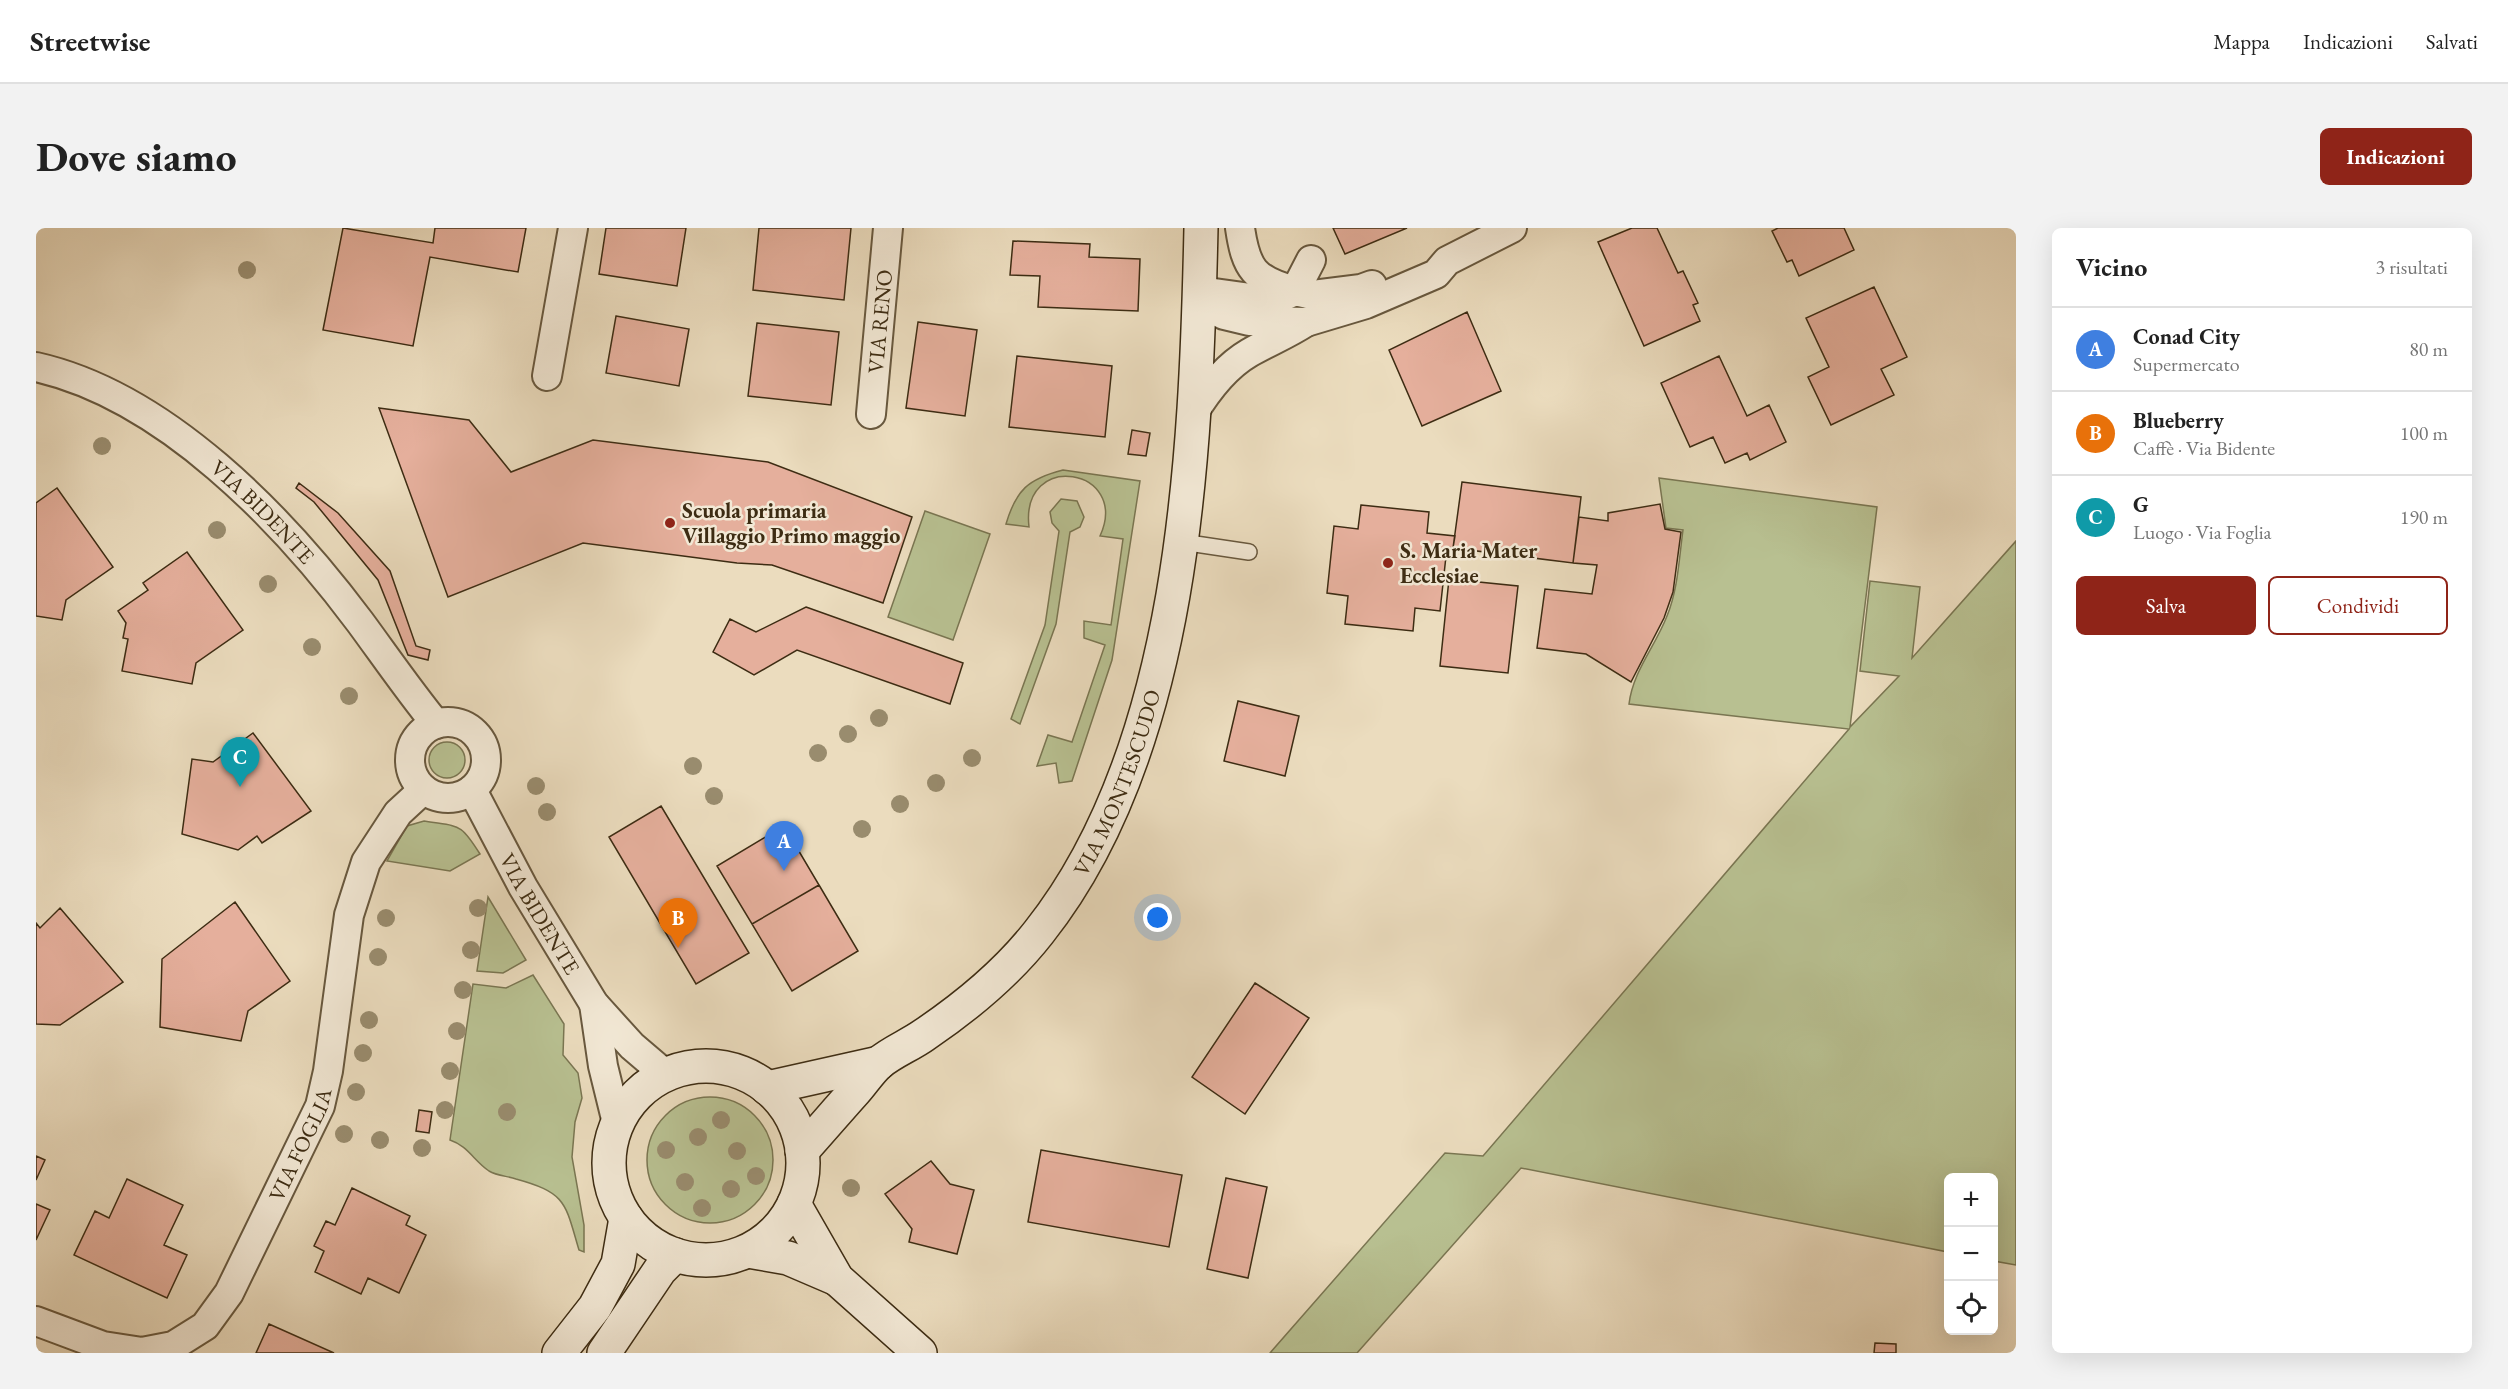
<!DOCTYPE html>
<html lang="it">
<head>
<meta charset="utf-8">
<style>
  body { margin:0; font-family:"EB Garamond",serif; background:#f2f2f2; color:#222 }
  .controls { position:absolute; right:18px; bottom:18px; display:grid; overflow:hidden; border-radius:9px; box-shadow:0 6px 24px #0002 }
  .controls button { width:54px; height:54px; display:grid; place-items:center; padding:0; border:0; border-bottom:2px solid #e0e0e0; background:#fff; color:#222; font:30px sans-serif }
  .you { position:absolute; left:1122px; top:690px; width:21px; height:21px; margin:-15px; border:4px solid #fff; border-radius:50%; background:#1a73e8; box-shadow:0 0 0 9px #1a73e833 }
  .badge { display:grid; place-items:center; width:39px; height:39px; border-radius:50%; background:#8f2418; color:#fff; font-size:20px; font-weight:700 }
  .pin { position:absolute; translate:-50% -50px; filter:drop-shadow(0 2px 3px #0008) }
  .pin::after { content:''; position:absolute; top:32px; width:21px; height:18px; background:inherit; clip-path:polygon(0 0,100% 0,50% 100%) }
  .list { margin:0; padding:0; list-style:none }
  h2 { display:flex; justify-content:space-between; align-items:center; height:78px; margin:0; padding:0 24px; font-size:26px }
  h2 small { font-size:20px; font-weight:400; color:#767676 }
  .list li { display:grid; grid-template-columns:39px 1fr auto; gap:18px; align-items:center; box-sizing:border-box; height:84px; padding:0 24px; border-top:2px solid #e0e0e0 }
  .list b { display:block; font-size:22px; white-space:nowrap }
  .list p { margin:0; font-size:20px; white-space:nowrap; color:#767676 }
  .list em { font-size:20px; font-style:normal; color:#767676 }
  .actions { display:flex; gap:12px; padding:18px 24px }
  .actions a { flex:1; padding:14px 0; border:2px solid #8f2418; border-radius:9px; text-align:center; font-size:21px; color:#8f2418 }
  .actions .main { background:#8f2418; color:#fff }
  .icon { flex:none; width:33px; height:33px; fill:none; stroke:currentColor; stroke-width:2; stroke-linecap:round; stroke-linejoin:round }
  .map { position:relative; flex:none; width:1980px; height:1125px; overflow:hidden; border-radius:9px }
  header { display:flex; align-items:center; gap:36px; box-sizing:border-box; height:84px; padding:0 30px; background:#fff; border-bottom:2px solid #e0e0e0 }
  header strong { font-size:28px }
  nav { display:flex; gap:33px; margin-inline-start:auto; font-size:21px }
  .intro { display:flex; align-items:center; justify-content:space-between; box-sizing:border-box; height:144px; padding:0 36px }
  h1 { margin:0; font-size:42px }
  .button { padding:15px 27px; border-radius:9px; background:#8f2418; color:#fff; font-size:21px; font-weight:700 }
  main { display:flex; gap:36px; padding:0 36px }
  aside { flex:1; background:#fff; border-radius:9px; box-shadow:0 6px 24px #0002 }
  .map>svg:first-child { display:block }
  .green { fill:#b8c091; stroke:#7a7652; stroke-width:1.5 }
  .building { fill:#e5af9c; stroke:#3d2c13; stroke-width:1.5 }
  .lines { fill:none; stroke-linecap:round; stroke-linejoin:round }
  .lane-casing { stroke:#68583e; stroke-width:18 }
  .street-casing { stroke:#68583e; stroke-width:32 }
  .secondary-casing { stroke:#3d2c13; stroke-width:36 }
  .lane { stroke:#f2e8d5; stroke-width:15 }
  .street { stroke:#f2e8d5; stroke-width:28 }
  .secondary { stroke:#f2e8d5; stroke-width:33 }
  .tree { fill:#998c6e }
  .poi-dot { fill:#8f2418; stroke:#f2e8d5; stroke-width:2 }
  .labels { text-anchor:middle; stroke-width:5; stroke-linejoin:round; paint-order:stroke }
  .street-label { font-size:22px; fill:#3d2c13; stroke:#f2e8d5 }
  .poi-label { font-size:22px; font-weight:bold; fill:#3d2c13; stroke:#f2e8d5; text-anchor:start }
</style>
</head>
<body>
<header>
<strong>Streetwise</strong>
<nav><a>Mappa</a><a>Indicazioni</a><a>Salvati</a></nav>
</header>
<div class="intro"><h1>Dove siamo</h1><a class="button">Indicazioni</a></div>
<main>
<div class="map">
<svg width="1980" height="1125" viewBox="0 0 1980 1125">
  <rect width="100%" height="100%" fill="#ebdcbe"/>
  <filter id="stains"><feTurbulence type="fractalNoise" baseFrequency=".00333" numOctaves="4"/><feColorMatrix values="0 0 0 0 .2 0 0 0 0 .09 0 0 0 0 .02 0 0 0 .5 -.17"/></filter>
  <radialGradient id="worn" r=".72"><stop offset=".6" stop-color="#630" stop-opacity="0"/><stop offset="1" stop-color="#630" stop-opacity=".3"/></radialGradient>
  <path class="green" d="M1027,242L1104,253L1076,432L1036,553L1023,555L1020,535L1001,538L1012,507L1036,514L1069,417L1048,410V393L1075,397L1087,311L1064,308C1095,240 984,221 993,299L970,296C980,262 992,251 1027,242Z
    M1623,250L1841,279L1814,499L1863,448L1824,443L1834,353L1884,359L1876,430L1980,313V1037L1958,1033V950H1912V1024L1485,940L1321,1125H1234L1409,925L1447,928L1813,501L1593,476C1597,443 1619,419 1631,388C1642,361 1643,331 1647,302L1630,300Z
    M1025,271L1041,273L1048,289L1044,299L1034,304L1020,396L984,496L975,491L1009,397L1023,303L1016,295L1014,284Z
    M889,283L954,306L917,412L852,389Z
    M393 532a18 18 0 1 1 36 0a18 18 0 1 1-36 0Z
    M388,593C424,599 424,594 444,626L414,643L351,633L371,598Z
    M452,669L490,732L467,745L441,743Z
    M497,747L528,796L527,827L542,845L546,870L539,894L536,929L548,997V1024L543,1022C529,975 531,965 480,951C472,948 461,948 453,943C438,933 432,918 414,912L437,756L470,760Z
    M611 932a63 63 0 1 1 126 0a63 63 0 1 1-126 0Z"/>
  <path class="building" d="M307,0L397,15L399,0H490L482,44L394,29L377,118L287,102Z
    M570,0H650L641,58L563,46Z
    M723,0H815L808,72L717,62Z
    M1297,0H1371L1309,26Z
    M1596,0H1621L1642,45L1647,43L1662,75L1657,77L1664,93L1608,118L1562,14Z
    M1742,0H1808L1818,22L1763,48L1756,32L1751,34L1736,3Z
    M977,13L1054,16L1053,29L1104,31L1102,83L1002,79L1004,48L974,47Z
    M1838,59L1871,129L1845,141L1858,167L1795,197L1772,149L1793,139L1770,90Z
    M1431,84L1465,163L1386,198L1353,122Z
    M580,88L653,101L643,158L570,145Z
    M882,94L941,102L929,188L870,180Z
    M721,95L803,104L795,177L712,168Z
    M981,128L1076,138L1069,209L973,199Z
    M1683,128L1711,188L1733,177L1750,214L1714,232L1711,225L1689,235L1677,209L1654,219L1625,155Z
    M343,180L433,192L475,244L557,212L732,234L876,289L847,375L736,337L701,335L547,315L412,369Z
    M1096,202L1114,205L1110,228L1092,226Z
    M1426,254L1545,269L1537,335L1417,320Z
    M263,255L302,285L354,343L380,418L394,422L392,432L372,427L342,352L278,274L260,260Z
    M21,260L77,339L30,372L26,392L0,388V275Z
    M1624,276L1629,301L1645,304L1637,364L1628,390L1595,454L1550,426L1501,420L1509,361L1556,366L1561,337L1537,335L1543,289L1572,293V285Z
    M1325,277L1393,284L1391,305L1419,308L1417,320L1411,319L1404,383L1379,380L1377,403L1309,396L1312,368L1291,365L1298,298L1322,301Z
    M151,324L207,402L160,435L156,456L86,443L92,411L87,410L90,395L82,383L112,362L107,355Z
    M1413,351L1482,358L1472,445L1404,438Z
    M770,379L927,435L914,476L761,422L718,447L677,424L694,391L720,404Z
    M1202,473L1263,488L1249,548L1188,533Z
    M217,505L275,583L226,615L221,608L202,622L146,606L156,531L177,534Z
    M625,578L713,725L660,756L573,609Z
    M748,598L783,657L716,696L681,638Z
    M783,657L822,723L756,763L716,696Z
    M199,674L254,753L212,783L205,813L124,799L126,731Z
    M24,680L87,754L24,797L0,796V695L4,700Z
    M1219,755L1273,790L1209,886L1156,849Z
    M383,882L396,884L393,905L380,903Z
    M1005,922L1146,947L1133,1019L992,994Z
    M0,928L9,932L0,952Z
    M895,933L914,956L938,962L921,1026L873,1014L876,1001L849,966Z
    M1190,950L1231,959L1212,1050L1171,1041Z
    M91,951L147,977L128,1017L151,1027L131,1070L38,1027L59,983L73,990Z
    M316,960L374,988L370,997L390,1007L363,1065L332,1050L325,1066L279,1044L288,1023L278,1018L290,993L299,997Z
    M0,976L14,982L0,1012Z
    M233,1096L298,1125H220Z
    M1839,1115L1860,1116V1125H1838Z"/>
  <g class="lines">
    <defs>
      <path id="lane" d="M1146,314L1213,324"/>
      <g id="street">
        <path d="M1204,0C1210,41 1218,52 1259,63L1275,32"/>
        <path d="M1164,63L1222,71L1244,70L1259,63L1277,67L1325,61L1336,57"/>
        <path d="M1163,75L1188,87L1213,93L1270,94L1330,76L1400,46L1411,33L1476,0"/>
        <path id="s1" d="M0,139C129,168 247,291 324,394C349,428 373,463 400,496"/>
        <path d="M511,148L537,0"/>
        <path id="s2" d="M835,186L852,0"/>
        <path d="M1157,186C1171,163 1189,139 1213,125C1232,114 1252,106 1270,94"/>
        <circle cx="412" cy="532" r="38"/>
        <path id="s3" d="M436,562L487,659L558,776L596,818L630,847"/>
        <path d="M558,776L567,838L581,895"/>
        <path id="s4" d="M0,1093L67,1118L106,1124L137,1118L169,1098L193,1065L284,878L292,843L313,687L330,634L362,585L387,562"/>
      </g>
      <g id="secondary">
        <circle cx="670" cy="935" r="97"/>
        <path d="M731,860L843,835"/>
        <path id="s5" d="M766,923C784,903 801,883 819,863C827,854 834,843 843,835C856,824 874,817 888,807C931,778 971,745 1003,704C1149,520 1160,226 1165,0"/>
        <path d="M758,976L801,1051L884,1125"/>
        <path d="M712,1023L752,1030L801,1051"/>
        <path d="M523,1125L559,1079L582,1036L590,990"/>
        <path d="M568,1125L624,1042L639,1027"/>
      </g>
    </defs>
    <use href="#lane" class="lane-casing"/>
    <use href="#street" class="street-casing"/>
    <use href="#secondary" class="secondary-casing"/>
    <use href="#lane" class="lane"/>
    <use href="#street" class="street"/>
    <use href="#secondary" class="secondary"/>
  </g>
  <g class="tree">
    <circle cx="211" cy="42" r="9"/>
    <circle cx="66" cy="218" r="9"/>
    <circle cx="181" cy="302" r="9"/>
    <circle cx="232" cy="356" r="9"/>
    <circle cx="276" cy="419" r="9"/>
    <circle cx="313" cy="468" r="9"/>
    <circle cx="843" cy="490" r="9"/>
    <circle cx="812" cy="506" r="9"/>
    <circle cx="782" cy="525" r="9"/>
    <circle cx="936" cy="530" r="9"/>
    <circle cx="657" cy="538" r="9"/>
    <circle cx="900" cy="555" r="9"/>
    <circle cx="500" cy="558" r="9"/>
    <circle cx="678" cy="568" r="9"/>
    <circle cx="864" cy="576" r="9"/>
    <circle cx="511" cy="584" r="9"/>
    <circle cx="826" cy="601" r="9"/>
    <circle cx="442" cy="680" r="9"/>
    <circle cx="350" cy="690" r="9"/>
    <circle cx="435" cy="722" r="9"/>
    <circle cx="342" cy="729" r="9"/>
    <circle cx="427" cy="762" r="9"/>
    <circle cx="333" cy="792" r="9"/>
    <circle cx="421" cy="803" r="9"/>
    <circle cx="327" cy="825" r="9"/>
    <circle cx="414" cy="843" r="9"/>
    <circle cx="320" cy="864" r="9"/>
    <circle cx="409" cy="882" r="9"/>
    <circle cx="471" cy="884" r="9"/>
    <circle cx="685" cy="892" r="9"/>
    <circle cx="308" cy="906" r="9"/>
    <circle cx="662" cy="909" r="9"/>
    <circle cx="344" cy="912" r="9"/>
    <circle cx="386" cy="920" r="9"/>
    <circle cx="630" cy="922" r="9"/>
    <circle cx="701" cy="923" r="9"/>
    <circle cx="720" cy="948" r="9"/>
    <circle cx="649" cy="954" r="9"/>
    <circle cx="815" cy="960" r="9"/>
    <circle cx="695" cy="961" r="9"/>
    <circle cx="666" cy="980" r="9"/>
  </g>
  <g class="poi-dot">
    <circle cx="634" cy="295" r="6"/>
    <circle cx="1352" cy="335" r="6"/>
  </g>
  <g class="labels">
    <g class="street-label">
      <text dy="8" stroke="none"><textPath href="#s2" startOffset="93">VIA RENO</textPath></text>
      <text dy="8" stroke="none"><textPath href="#s1" startOffset="273">VIA BIDENTE</textPath></text>
      <text dy="8" stroke="none"><textPath href="#s5" startOffset="495">VIA MONTESCUDO</textPath></text>
      <text dy="8" stroke="none"><textPath href="#s3" startOffset="141">VIA BIDENTE</textPath></text>
      <text dy="8" stroke="none"><textPath href="#s4" startOffset="386">VIA FOGLIA</textPath></text>
    </g>
    <g class="poi-label">
      <text x="646" y="290">Scuola primaria<tspan x="646" dy="25">Villaggio Primo maggio</tspan></text>
      <text x="1364" y="330">S. Maria Mater<tspan x="1364" dy="25">Ecclesiae</tspan></text>
    </g>
  </g>
  <rect width="100%" height="100%" filter="url(#stains)"/>
  <rect width="100%" height="100%" fill="url(#worn)"/>
</svg>
<div class="controls">
<button>+</button>
<button>−</button>
<button><svg class="icon" aria-label="locate" viewBox="0 0 24 24"><circle cx="12" cy="12" r="6"/><path d="M12 2v4M12 18v4M2 12h4M18 12h4"/></svg></button>
</div>
<div class="you"></div>
<div class="pin badge" style="left:748px;top:643px;background:#3f7fe0">A</div>
<div class="pin badge" style="left:642px;top:720px;background:#e8710a">B</div>
<div class="pin badge" style="left:204px;top:559px;background:#0f9aa8">C</div>
</div>
<aside>
<h2>Vicino<small>3 risultati</small></h2>
<ul class="list">
<li><span class="badge" style="background:#3f7fe0">A</span><div><b>Conad City</b><p>Supermercato</p></div><em>80 m</em></li>
<li><span class="badge" style="background:#e8710a">B</span><div><b>Blueberry</b><p>Caffè · Via Bidente</p></div><em>100 m</em></li>
<li><span class="badge" style="background:#0f9aa8">C</span><div><b>G</b><p>Luogo · Via Foglia</p></div><em>190 m</em></li>
</ul>
<div class="actions"><a class="main">Salva</a><a>Condividi</a></div>
</aside>
</main>
</body>
</html>
